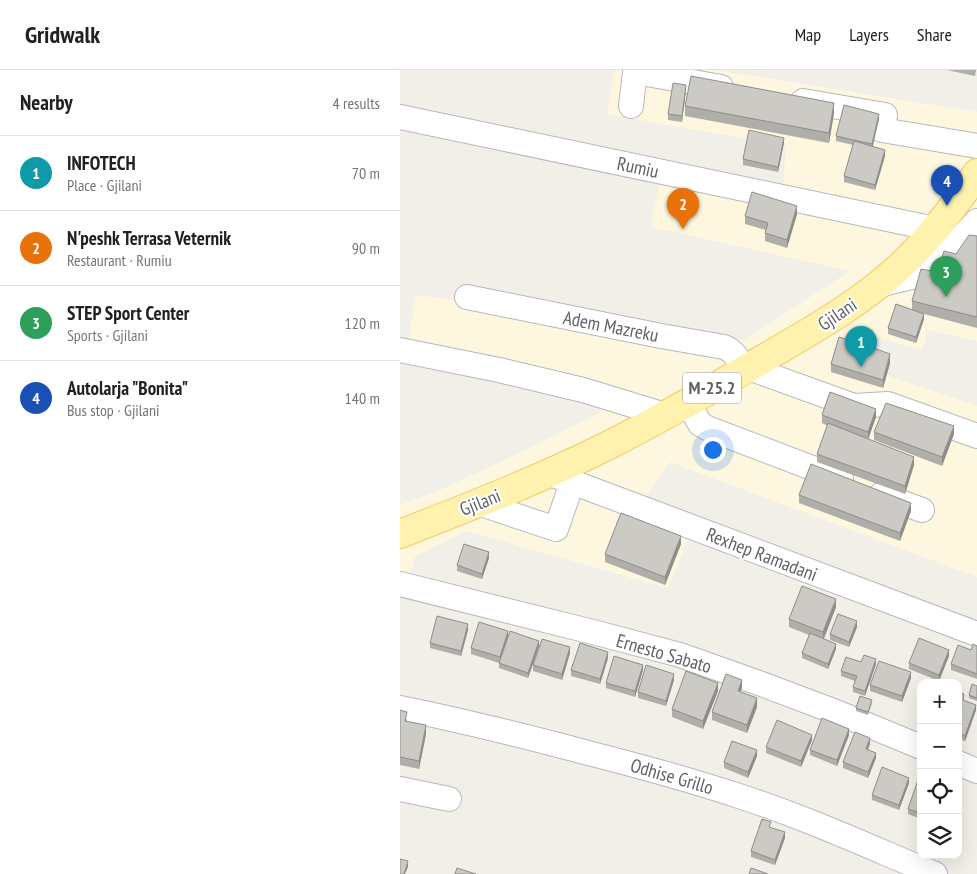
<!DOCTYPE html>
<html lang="en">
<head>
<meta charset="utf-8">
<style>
  body { margin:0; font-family:"PT Sans Narrow",sans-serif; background:#f6f6f6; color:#202124 }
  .controls { position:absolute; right:15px; bottom:15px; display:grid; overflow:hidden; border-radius:10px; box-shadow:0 5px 20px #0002 }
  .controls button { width:45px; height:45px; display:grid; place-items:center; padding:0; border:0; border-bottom:1px solid #e0e0e0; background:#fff; color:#202124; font:25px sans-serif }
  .you { position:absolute; left:312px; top:379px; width:18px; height:18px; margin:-12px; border:4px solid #fff; border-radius:50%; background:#1a73e8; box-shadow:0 0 0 8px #1a73e833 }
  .badge { display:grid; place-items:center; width:32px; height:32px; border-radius:50%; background:#ea4335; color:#fff; font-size:16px; font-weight:700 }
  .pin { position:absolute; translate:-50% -41px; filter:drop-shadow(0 1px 2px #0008) }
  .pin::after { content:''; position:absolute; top:26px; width:18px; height:15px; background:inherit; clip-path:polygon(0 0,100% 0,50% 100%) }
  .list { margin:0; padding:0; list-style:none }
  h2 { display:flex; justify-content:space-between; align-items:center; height:65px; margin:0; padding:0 20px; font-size:21px }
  h2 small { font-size:16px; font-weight:400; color:#757577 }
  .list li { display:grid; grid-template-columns:32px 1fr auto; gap:15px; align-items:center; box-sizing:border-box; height:75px; padding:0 20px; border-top:1px solid #e0e0e0 }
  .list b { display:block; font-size:19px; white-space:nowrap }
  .list p { margin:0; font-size:16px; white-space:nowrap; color:#757577 }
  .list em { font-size:16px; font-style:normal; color:#757577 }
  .icon { flex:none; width:28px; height:28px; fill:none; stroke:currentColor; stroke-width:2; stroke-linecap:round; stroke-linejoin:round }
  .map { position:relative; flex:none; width:577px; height:804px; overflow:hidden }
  header { display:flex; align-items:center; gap:30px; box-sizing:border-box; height:70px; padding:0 25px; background:#fff; border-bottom:1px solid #e0e0e0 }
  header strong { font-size:24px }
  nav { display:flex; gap:28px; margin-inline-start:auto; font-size:18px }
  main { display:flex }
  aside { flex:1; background:#fff }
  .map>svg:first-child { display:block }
  .commercial { fill:#fef7e0 }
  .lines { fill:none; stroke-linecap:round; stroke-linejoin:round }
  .minor-casing { stroke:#b5b8bc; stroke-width:26 }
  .major-casing { stroke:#f2c960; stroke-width:30 }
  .minor { stroke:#fff; stroke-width:24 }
  .major { stroke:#fff2af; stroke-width:28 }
  .wall { fill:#afaea9 }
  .shaded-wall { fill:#8f8d8a }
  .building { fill:#cccac5; stroke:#8f8d8a }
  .labels { text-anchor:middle; stroke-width:4; stroke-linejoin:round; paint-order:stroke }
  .shield { fill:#fff; stroke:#8f9295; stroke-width:1 }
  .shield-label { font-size:18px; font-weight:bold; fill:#5f6368 }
  .street-label { font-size:19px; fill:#5f6368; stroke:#fff }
</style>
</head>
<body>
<header>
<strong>Gridwalk</strong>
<nav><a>Map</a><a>Layers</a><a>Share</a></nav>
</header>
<main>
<aside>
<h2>Nearby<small>4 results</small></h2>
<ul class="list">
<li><span class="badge" style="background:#0f9aa8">1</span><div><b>INFOTECH</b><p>Place · Gjilani</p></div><em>70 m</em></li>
<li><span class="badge" style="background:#e8710a">2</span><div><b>N'peshk Terrasa Veternik</b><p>Restaurant · Rumiu</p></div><em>90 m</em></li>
<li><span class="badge" style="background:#2e9e5b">3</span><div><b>STEP Sport Center</b><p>Sports · Gjilani</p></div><em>120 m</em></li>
<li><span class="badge" style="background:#1a4fb4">4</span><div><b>Autolarja &quot;Bonita&quot;</b><p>Bus stop · Gjilani</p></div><em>140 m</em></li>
</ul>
</aside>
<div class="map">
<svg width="577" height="804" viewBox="0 0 577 804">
  <rect width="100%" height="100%" fill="#f1efe8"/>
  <path class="commercial" d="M215,0H315L577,42V271L527,260L522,280L457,262L442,290L577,336V507L270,392L243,431L296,450L268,518L67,461L15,487L0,532V435L38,421L132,377L233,326L8,274L16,225L345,270L450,201L251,157L263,93L383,116L386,76L207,44Z"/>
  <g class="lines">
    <defs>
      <path id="minor" d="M403,31L485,45L482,60L577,76
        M231,36L235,2L321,17
        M0,47L535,159
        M478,215L515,206L553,177L577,151
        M67,227L261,266L324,277C335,281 339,291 344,301
        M0,280L99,300L183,320L265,345
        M349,298L454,336L488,334L577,366
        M288,332L300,354L307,358L441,409
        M148,403L577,564
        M481,425L522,440
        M78,433L156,459L172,413
        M0,514L193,562L280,585L359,613L441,644L521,677
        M0,638C65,651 128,667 192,684C243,697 294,711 345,728C409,749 472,778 535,804
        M558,693L577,701
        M0,719L49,729"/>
      <path id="major" d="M0,464C69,437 138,410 205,377C259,350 311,320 363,289C409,262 458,235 497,199C528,171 554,137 577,103"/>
    </defs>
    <use href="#minor" class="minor-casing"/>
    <use href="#major" class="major-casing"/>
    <use href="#minor" class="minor"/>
    <use href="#major" class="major"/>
  </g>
  <path class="wall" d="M547,0H576L575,6Z
    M286,20L282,52L268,50V44Z
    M285,36L434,43L429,73L285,46Z
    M479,49L472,77L485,86L475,120L444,112V106L453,75L436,71V66Z
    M384,73L378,102L343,95V89Z
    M397,144L387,178L365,171V163L366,160L345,154V146Z
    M577,166V258L524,244V249L516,273L488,264V258L512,240V231L537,202Z
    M490,293L483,318L431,302V294Z
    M422,345L476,347L468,369L514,395L505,424L417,392V384L428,356L422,353Z
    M474,362L554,364L542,396L474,370Z
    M399,425L511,441L500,471L399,433Z
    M281,474L265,515L205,492V484Z
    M89,488L82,509L57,501V495Z
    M436,537L424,569L436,579L428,599L402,588V583L409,565L389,557V549Z
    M457,557L449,577L430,570V564Z
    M68,560L61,586L30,578V573Z
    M108,566L139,576L128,608L99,598V593L71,584V578Z
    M577,576V609L551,600V594Z
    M170,583L162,610L133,601V595Z
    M549,586L539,611L509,599V593Z
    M208,588L200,614L171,606V600Z
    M476,594L465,626L453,622V617L455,611L441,606V601Z
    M243,600L235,627L206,618V613Z
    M511,608L502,632L470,621V615Z
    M274,610L266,636L238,628V622Z
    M577,616V631L569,628V625Z
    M342,618L340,622L357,637L347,663L312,650V642Z
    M318,621L303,659L272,647V639Z
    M558,622L564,631L576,640L565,671L558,669Z
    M472,633L468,645L456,641V638Z
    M521,639V649H519V643Z
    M0,640L7,650V652L26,664L19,699L0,695Z
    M449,665L437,696L410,685V680Z
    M412,670L401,697L366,683V677Z
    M470,674L468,679L476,688L468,708L443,698V692Z
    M357,686L348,708L324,698V692Z
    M521,711V749L508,744V739Z
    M509,713L499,740L472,730V725Z
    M385,768L375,795L351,787V781Z"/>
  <path class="shaded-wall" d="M286,15V20L282,52V46Z
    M434,33V43L429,73V63Z
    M479,44V49L472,80V74Z
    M384,68V73L378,102V97Z
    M485,80V86L475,120V115Z
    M397,136V144L387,178V170Z
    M524,244V249L516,273V267Z
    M490,284V293L483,318V310Z
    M476,339V347L468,370V362Z
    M554,356V364L542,396V387Z
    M514,387V395L505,424V416Z
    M511,433V441L500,471V463Z
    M281,466V474L265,515V507Z
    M89,482V488L82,509V504Z
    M436,529V537L423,570V562Z
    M457,551V557L449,577V572Z
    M68,554V560L61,586V581Z
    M108,561V566L100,593V587Z
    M139,571V576L128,608V603Z
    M436,574V579L428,599V594Z
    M170,577V583L162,610V604Z
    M549,580V586L539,611V605Z
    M208,582V588L200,614V609Z
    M476,589V594L465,626V621Z
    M243,595V600L235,627V621Z
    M511,602V608L502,632V626Z
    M274,604V610L266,636V631Z
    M342,610V618L338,629V621Z
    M318,613V621L303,659V651Z
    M357,628V637L347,663V655Z
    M576,635V640L565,671V666Z
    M26,655V664L19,699V691Z
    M449,659V665L437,696V690Z
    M412,665V670L401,697V691Z
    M470,668V674L466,684V679Z
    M357,680V686L348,708V702Z
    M476,683V688L468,708V702Z
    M509,708V713L499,740V735Z
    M385,762V768L375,795V790Z
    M8,791V797L5,804H4Z"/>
  <path class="building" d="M291,6L434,33L429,63L285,36Z
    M273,13L286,15L282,46L268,44Z
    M444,35L479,44L472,74L436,66Z
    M349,60L384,68L378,97L343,89Z
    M454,71L485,80L475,115L444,106Z
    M352,122L397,136L387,170L365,163L368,153L345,146Z
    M569,165L577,166V247L512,231L521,199L537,202L544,181L556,184Z
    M496,234L524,244L516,267L488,258Z
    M439,267L465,275L490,284L483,310L431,294Z
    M430,322L476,339L468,362L422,345Z
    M486,333L554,356L542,387L474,362Z
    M428,353L514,387L505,416L417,384Z
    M411,394L511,433L500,463L399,425Z
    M221,443L281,466L265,507L205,484Z
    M64,474L89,482L82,504L57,495Z
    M402,516L436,529L423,562L389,549Z
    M438,544L457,551L449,572L430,564Z
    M37,546L68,554L61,581L30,573Z
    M79,552L108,561L100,587L71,578Z
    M110,561L139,571L128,603L99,593Z
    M410,563L436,574L428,594L402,583Z
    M519,568L549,580L539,605L509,593Z
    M142,569L170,577L162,604L133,595Z
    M180,573L208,582L200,609L171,600Z
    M573,574L577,576V604L551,594L558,575L571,580Z
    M464,585L476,589L465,621L453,617L457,606L441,601L446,587L461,592Z
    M214,586L243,595L235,621L206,613Z
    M479,591L511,602L502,626L470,615Z
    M246,595L274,604L266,631L238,622Z
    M286,601L318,613L303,651L272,639Z
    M326,604L342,610L338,621L357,628L347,655L312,642Z
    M532,610L540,613H531Z
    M572,614L577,616V628L569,625Z
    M558,622L564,624L563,630L576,635L565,666L558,663Z
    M460,626L472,630L468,642L456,638Z
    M0,640L7,642L5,651L26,655L19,691L0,687Z
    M422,648L449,659L437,690L410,680Z
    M377,650L412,665L401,691L366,677Z
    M455,662L470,668L466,679L476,683L468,702L443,692Z
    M332,671L357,680L348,702L324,692Z
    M482,697L509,708L499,735L472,725Z
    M518,710L521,711V743L508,739Z
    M362,749L371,752L369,757L385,762L375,790L351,781Z
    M0,789L8,791L4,804H0Z
    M57,798L76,804H55Z
    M351,798L368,804H349Z"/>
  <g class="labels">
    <rect class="shield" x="283" y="302.5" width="58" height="31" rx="4"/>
    <g class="shield-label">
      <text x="312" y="324">M-25.2</text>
    </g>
    <g class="street-label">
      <text transform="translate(238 97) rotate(12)" y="7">Rumiu</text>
      <text transform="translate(437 244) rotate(-34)" y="7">Gjilani</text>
      <text transform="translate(211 256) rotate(11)" y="7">Adem Mazreku</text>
      <text transform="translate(80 432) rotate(-22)" y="7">Gjilani</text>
      <text transform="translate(362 484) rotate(21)" y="7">Rexhep Ramadani</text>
      <text transform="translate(264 583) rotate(16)" y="7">Ernesto Sabato</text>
      <text transform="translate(272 706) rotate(16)" y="7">Odhise Grillo</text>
    </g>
  </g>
</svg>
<div class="controls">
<button>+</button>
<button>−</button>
<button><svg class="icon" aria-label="locate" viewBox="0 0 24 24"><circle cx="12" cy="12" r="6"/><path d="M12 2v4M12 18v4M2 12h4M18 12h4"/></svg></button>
<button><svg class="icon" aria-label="layers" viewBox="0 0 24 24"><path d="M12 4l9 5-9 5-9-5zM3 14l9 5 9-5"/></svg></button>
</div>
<div class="you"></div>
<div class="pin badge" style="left:461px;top:297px;background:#0f9aa8">1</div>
<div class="pin badge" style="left:283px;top:159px;background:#e8710a">2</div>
<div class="pin badge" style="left:546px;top:227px;background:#2e9e5b">3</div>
<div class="pin badge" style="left:547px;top:136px;background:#1a4fb4">4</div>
</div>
</main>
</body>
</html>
